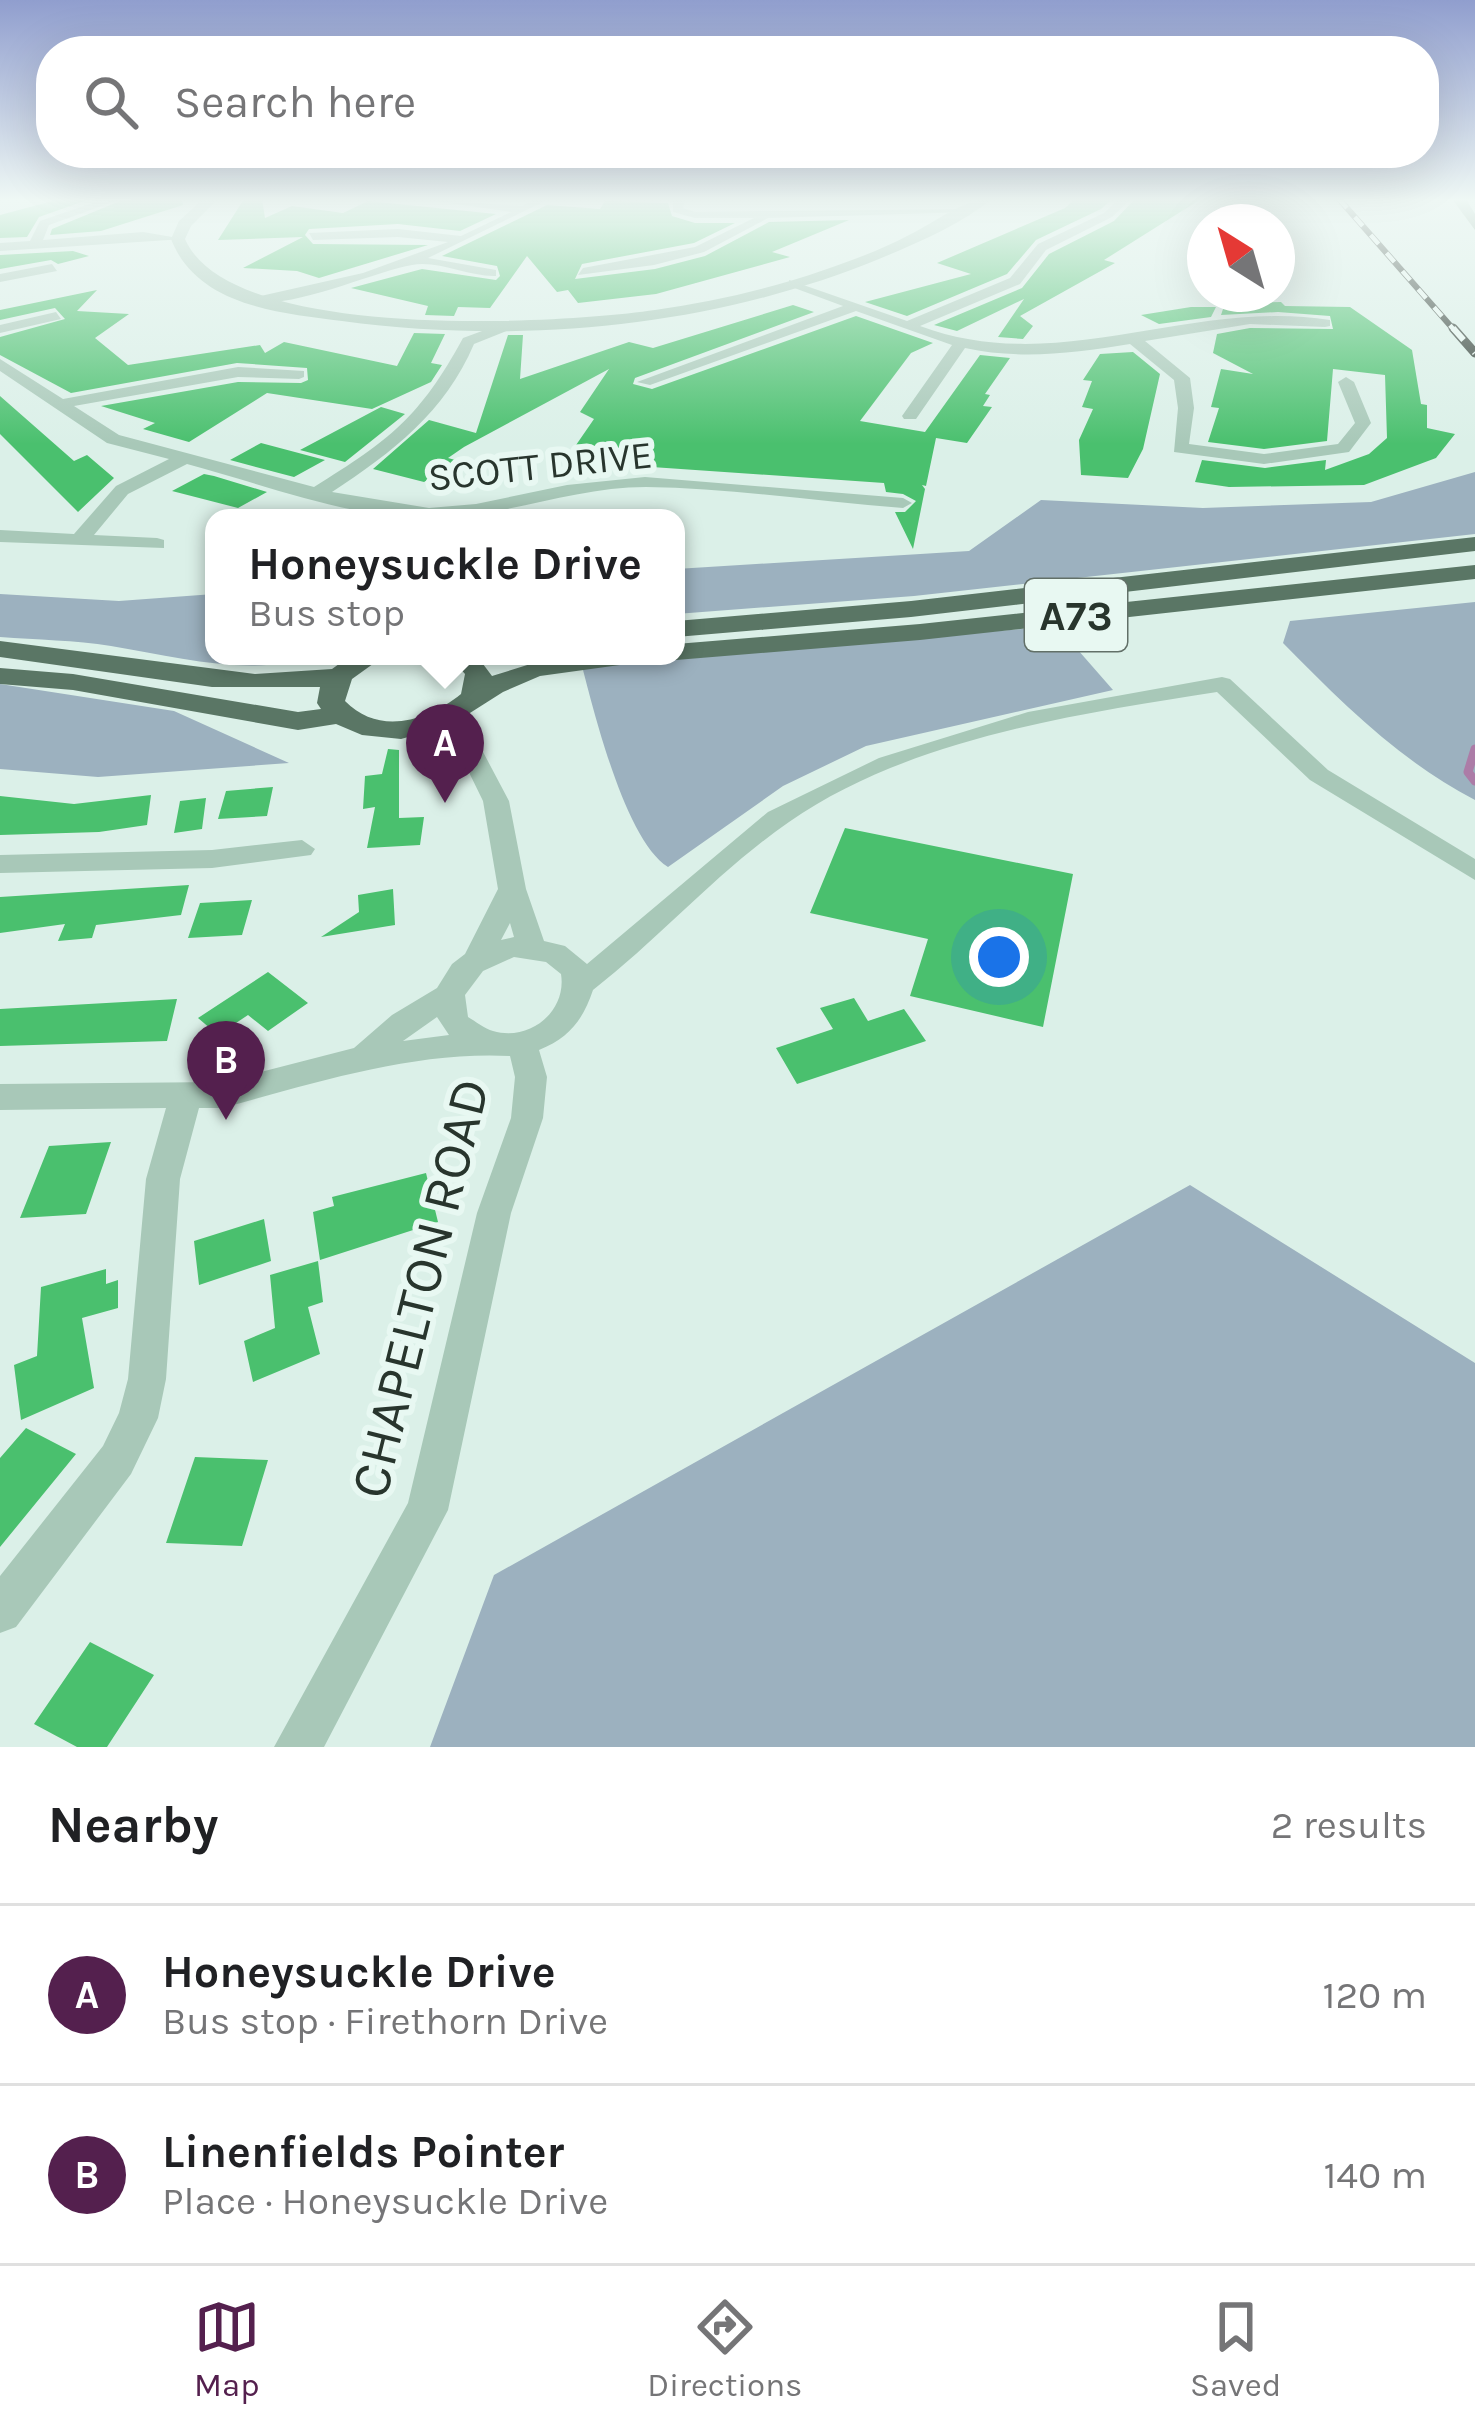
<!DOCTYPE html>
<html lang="en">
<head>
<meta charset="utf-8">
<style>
  body { margin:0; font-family:Karla,sans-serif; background:#f2f2f2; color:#202124 }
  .compass { position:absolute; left:1187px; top:204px; width:108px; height:108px; border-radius:50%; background:#fff; box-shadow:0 12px 48px #0002; rotate:323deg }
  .you { position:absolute; left:999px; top:957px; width:42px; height:42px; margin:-30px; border:9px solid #fff; border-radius:50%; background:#1a73e8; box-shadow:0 0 0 18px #1a73e833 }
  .badge { display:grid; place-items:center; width:78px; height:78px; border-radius:50%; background:#54204e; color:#fff; font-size:39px; font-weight:700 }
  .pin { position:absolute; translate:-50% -99px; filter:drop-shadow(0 3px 6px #0008) }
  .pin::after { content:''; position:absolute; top:63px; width:42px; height:36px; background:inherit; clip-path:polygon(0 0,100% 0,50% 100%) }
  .popup { position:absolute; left:205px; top:509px; width:480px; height:156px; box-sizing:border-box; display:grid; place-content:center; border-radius:24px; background:#fff; filter:drop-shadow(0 3px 9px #0005); font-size:39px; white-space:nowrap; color:#757577 }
  .popup b { font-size:45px; color:#202124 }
  .popup::after { content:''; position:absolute; left:50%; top:100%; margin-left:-24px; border:24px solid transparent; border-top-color:#fff }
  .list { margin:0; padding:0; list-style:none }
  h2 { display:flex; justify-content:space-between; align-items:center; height:156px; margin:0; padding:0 48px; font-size:51px }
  h2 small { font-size:39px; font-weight:400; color:#757577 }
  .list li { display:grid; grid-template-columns:78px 1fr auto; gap:36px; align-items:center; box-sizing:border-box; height:180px; padding:0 48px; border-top:3px solid #e0e0e0 }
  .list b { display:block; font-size:45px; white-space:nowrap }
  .list p { margin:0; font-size:39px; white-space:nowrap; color:#757577 }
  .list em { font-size:39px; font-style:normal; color:#757577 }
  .icon { flex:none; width:66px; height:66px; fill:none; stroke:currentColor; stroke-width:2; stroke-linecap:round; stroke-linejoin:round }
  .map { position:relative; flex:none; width:1475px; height:1747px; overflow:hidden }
  .search { position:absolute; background:#fff; box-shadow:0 12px 48px #0002; left:36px; right:36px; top:36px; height:132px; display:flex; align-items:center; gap:30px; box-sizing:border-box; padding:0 42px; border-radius:48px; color:#757577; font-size:45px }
  .sheet { height:516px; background:#fff }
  nav { display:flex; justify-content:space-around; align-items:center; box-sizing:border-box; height:168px; border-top:3px solid #e0e0e0; background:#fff; font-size:33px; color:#757577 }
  nav a { display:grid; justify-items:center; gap:6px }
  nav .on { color:#54204e }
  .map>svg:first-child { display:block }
  .green { fill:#9cb1bf }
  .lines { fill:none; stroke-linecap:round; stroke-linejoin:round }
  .stream { stroke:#ac7ca7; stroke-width:9 }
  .building { fill:#4ac06e }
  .minor { fill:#a8c8b8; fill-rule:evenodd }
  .tertiary { fill:#a8c8b8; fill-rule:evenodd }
  .secondary { fill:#7a9b88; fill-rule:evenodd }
  .primary { fill:#5a7665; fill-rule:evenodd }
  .rail-far1-casing { stroke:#28352d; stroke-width:6 }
  .rail-casing { stroke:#28352d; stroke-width:9 }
  .rail-far1 { stroke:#e8f8f2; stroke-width:4.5; stroke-dasharray:12; stroke-linecap:butt }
  .rail { stroke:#e8f8f2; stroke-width:6; stroke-dasharray:16; stroke-linecap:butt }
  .labels { text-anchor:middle; stroke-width:12; stroke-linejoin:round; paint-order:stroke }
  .far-street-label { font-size:39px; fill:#28352d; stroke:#e8f8f2 }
  .shield { fill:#e8f8f2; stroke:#627068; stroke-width:3 }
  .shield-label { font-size:42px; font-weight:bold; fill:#28352d }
  .near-street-label { font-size:54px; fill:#28352d; stroke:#e8f8f2 }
</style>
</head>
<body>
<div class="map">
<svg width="1475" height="1747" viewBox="0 0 1475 1747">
  <rect width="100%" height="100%" fill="#dbf0e8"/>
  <path class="green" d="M1475,472V534L914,596L676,614V569L969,551L1041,500L1203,508L1371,502Z
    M0,594L119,601L214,594V656H320C247,677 184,658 111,646C75,640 37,640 0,637Z
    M1475,602V800C1400,761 1342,703 1283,643L1290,621Z
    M1057,626L1113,690L866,746L783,786L668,867C626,841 595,716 582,666Z
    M0,684L174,711L289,763L98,777L0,769Z
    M1190,1185L1475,1363V1747H430L494,1575Z"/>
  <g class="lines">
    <path class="stream" d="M1475,749L1468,772L1475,781"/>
  </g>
  <path class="building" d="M60,199H90L39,217L27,237L0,238V215Z
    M125,199H182L183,205L101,231L50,235L52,229Z
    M244,199H262L265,218L292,206L343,213L368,201L496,214L460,231L398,224L309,229L305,235L313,244L428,245L319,278L297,271L243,268L303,237L218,240Z
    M1075,199H1112L1101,209L1036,240L1007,274L907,316L865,302L971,274L937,263L1065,208Z
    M1135,199H1201L1104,260L1115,263L1020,316L1033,326L1023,339L998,337L1024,299L957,331L934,325L1022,288L1049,254L1114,221Z
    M605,201L668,203L672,216L695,223H735L694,243L582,264L575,279L655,269L705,256L769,222L849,220L772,252L790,257L656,294L578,303L568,290L557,292L527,256L490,308L458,307L454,316L425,315L428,306L351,288L422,269L496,280L500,276L497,266L442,256L547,205L600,209Z
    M73,251L89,256L58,264L51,260L0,269V255Z
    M97,290L77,311L129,314L95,338L128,365L260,345L265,353L284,342L397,366L414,333L445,334L431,363L442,365L431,382L372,409L267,393L189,442L143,429L155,423L101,406L238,382L301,383L308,380L307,368L237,363L71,393L0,355V337L65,319L55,308L0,320V310Z
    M1281,302L1285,306L1350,307L1412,350L1421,404L1427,405V428L1455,434L1436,458L1364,485L1229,487L1195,482L1202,460L1265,468L1326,460L1325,470L1369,454L1387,438L1385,375L1333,369L1327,441L1264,449L1208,442L1219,408L1211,407L1221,369L1253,374L1213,353L1217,334L1250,328L1333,329L1330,316L1278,312L1221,315L1225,303Z
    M793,305L814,312L635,378L633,384L652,389L856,316L933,343L911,353L860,421L925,432L980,355L1010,358L985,394L990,395L983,406L992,407L967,443L936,438L926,486L922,485L925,489L913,549L895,512H905L916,501L903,494L886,492L884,483L565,461L594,419L580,412L609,369L464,447L448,458L459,461L424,482L373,469L429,420L476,433L508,335H523L520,379L629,342L653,348Z
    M1191,307H1216L1211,317L1159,324L1141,315Z
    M1133,352L1160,374L1143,449L1128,478L1081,475L1079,440L1093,409L1082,407L1092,381L1083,380L1100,354Z
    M0,396L74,461L87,455L114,478L78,512L0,434Z
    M381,407L405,414L345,462L300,450Z
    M261,443L325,460L294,477L230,460Z
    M204,474L214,476L267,492L238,508L172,491Z
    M388,749L399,750V818L424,817L420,845L367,848L375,807L363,809L365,776L382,774Z
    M273,787L267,816L218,819L226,791Z
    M151,795L147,825L99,832L0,835V796L74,804Z
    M206,798L202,829L174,833L180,801Z
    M845,828L1073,874L1043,1027L910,996L928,939L810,913Z
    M189,885L181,915L96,925L92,938L58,941L65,924L0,933V897Z
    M393,889L395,925L321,937L359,912L358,895Z
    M252,900L242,935L188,938L200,903Z
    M268,972L308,1003L268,1031L248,1015L218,1035L198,1018Z
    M854,998L868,1021L904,1009L926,1041L797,1084L776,1048L833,1029L820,1008Z
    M177,999L167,1041L0,1046V1009Z
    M111,1142L86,1214L20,1218L49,1146Z
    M426,1173L438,1222L320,1260L313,1212L334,1206L332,1197Z
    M264,1219L271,1261L199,1285L194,1241Z
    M318,1261L323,1302L308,1307L320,1354L253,1382L244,1341L275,1328L270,1275Z
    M106,1269V1284L118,1280V1308L82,1318L94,1388L21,1420L14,1365L37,1356L41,1287Z
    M26,1428L76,1454L0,1547V1458Z
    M195,1457L268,1460L242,1546L166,1543Z
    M90,1642L154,1675L107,1747H77L34,1724Z"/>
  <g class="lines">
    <path class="minor" d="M104,199H121L49,225L43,240L143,232L184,239L0,251V243L30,241L40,221Z
      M421,199L522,206L535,199H549L428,258L496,270V276C469,277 438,260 412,265C375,271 279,315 247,299L363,273L448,242L398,237L313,240L309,233L398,229L461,236L511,212Z
      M673,199H685L683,208L695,212L965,209L971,212L768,218L704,252L654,265L578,275L583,268L695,247L754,218H695L673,212Z
      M1119,199H1131L1112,217L1046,250L1020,284L920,326C1060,378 1190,298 1330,320V326L1325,327L1250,324L1145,341L1190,378L1194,408L1189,444L1264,454L1338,444L1355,423L1338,382L1346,377L1354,382L1371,423L1349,452L1264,464L1174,452L1178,408L1174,380L1130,344C1076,353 1019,360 965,348L916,419H904L902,416L952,345L856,311L650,385L637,382L843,306L789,286V280L907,321L1010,278L1038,244L1104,213Z
      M52,264L57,271L0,282V274Z
      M56,312L61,319L0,333V325Z
      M504,323L509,324V330L474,344C445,412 393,452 332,492L429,508L476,504L567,485L645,477L903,498L912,503L903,508C818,502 731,488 646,487C569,487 496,521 419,518C341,515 262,484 187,464L128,494L94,535L157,538L164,540V548L0,542V530L74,534L116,486L169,459L107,443L0,371V359L63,399L238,367L304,371V377L299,379L238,377L74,406L119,435L314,487C390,440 420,417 463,338Z
      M1222,677L1230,679L1328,770L1475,859V880L1310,780L1217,692C1076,714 908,739 789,822C718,871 661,937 593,990C583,1020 569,1038 539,1050L547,1077L543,1118L511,1213L448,1510L324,1747H274L408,1503L477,1213L511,1118L515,1077L510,1056C413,1051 315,1083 222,1108H199L180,1179L166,1379L158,1418L131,1474L16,1627L0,1633V1576L103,1446L119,1413L128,1379L146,1179L166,1108L0,1110V1084L222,1082L354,1048L392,1015L437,988L452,964L465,954L498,889L483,801L462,758L427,721L431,716H447L482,750L509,801L526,889L544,941L565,946L587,964L768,812L879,758L1028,712ZM510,923L514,937L501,940ZM514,957L546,962L561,974C567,1011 530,1042 493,1031C485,1029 475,1021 468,1017L465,995L483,971ZM437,1017L449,1035L403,1041Z
      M302,840L315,849L311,855L212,868L0,873V855L212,850Z"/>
    <path class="tertiary" d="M203,199H218L191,226L185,239C230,343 558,324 655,310C712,302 770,289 824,270C853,260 883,249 909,235C936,222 962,199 992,199C960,225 917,243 879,259C710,328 522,345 342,321C279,313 197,306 171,239L179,221Z"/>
    <path class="secondary" d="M1452,199H1466L1475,214V230Z"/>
    <path class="primary" d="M1475,537V551L911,617L676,637V621L911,601Z
      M1475,565V579L920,640L676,660L665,656H676V644L920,624Z
      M0,641L255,674L332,669L350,656H384L352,679L345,701C379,736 427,721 461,694L465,674L449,656H477L492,676L556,656H640L627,664L540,676L503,692L451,725L401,739L362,735L336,724L298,730L73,690L0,684V668L73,674L298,712L321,709L317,703L320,687H212L0,657Z"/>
    <defs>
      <path id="rail-far1" d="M1339,199L1455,331"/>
      <path id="rail" d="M1453,328L1475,353"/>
    </defs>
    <use href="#rail-far1" class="rail-far1-casing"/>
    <use href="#rail" class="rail-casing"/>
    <use href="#rail-far1" class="rail-far1"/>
    <use href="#rail" class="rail"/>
  </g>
  <linearGradient id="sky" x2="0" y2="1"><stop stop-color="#909ece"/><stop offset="0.45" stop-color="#eff8f5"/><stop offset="1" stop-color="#eff8f5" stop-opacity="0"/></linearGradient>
  <rect width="1475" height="444" fill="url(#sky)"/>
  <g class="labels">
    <g class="far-street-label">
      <text transform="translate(540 465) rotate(-6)" y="14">SCOTT DRIVE</text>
    </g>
    <rect class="shield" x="1025" y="579" width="102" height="72" rx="9"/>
    <g class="shield-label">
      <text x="1076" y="630">A73</text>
    </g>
    <g class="near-street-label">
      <text transform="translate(419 1288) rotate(-76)" y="19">CHAPELTON ROAD</text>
    </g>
  </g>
</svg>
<svg class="compass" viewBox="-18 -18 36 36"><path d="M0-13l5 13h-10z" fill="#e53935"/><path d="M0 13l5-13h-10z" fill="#757577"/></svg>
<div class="you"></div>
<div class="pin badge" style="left:445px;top:803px">A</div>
<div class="popup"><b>Honeysuckle Drive</b>Bus stop</div>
<div class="pin badge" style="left:226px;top:1120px">B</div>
<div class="search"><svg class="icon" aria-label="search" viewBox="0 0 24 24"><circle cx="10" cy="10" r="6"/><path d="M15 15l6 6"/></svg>Search here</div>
</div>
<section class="sheet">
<h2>Nearby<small>2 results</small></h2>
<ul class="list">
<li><span class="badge">A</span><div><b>Honeysuckle Drive</b><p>Bus stop · Firethorn Drive</p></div><em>120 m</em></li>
<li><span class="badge">B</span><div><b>Linenfields Pointer</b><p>Place · Honeysuckle Drive</p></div><em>140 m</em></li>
</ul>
</section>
<nav>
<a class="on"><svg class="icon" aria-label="map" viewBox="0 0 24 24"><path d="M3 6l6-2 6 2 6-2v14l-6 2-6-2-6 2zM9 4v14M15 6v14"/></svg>Map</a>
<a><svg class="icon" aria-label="directions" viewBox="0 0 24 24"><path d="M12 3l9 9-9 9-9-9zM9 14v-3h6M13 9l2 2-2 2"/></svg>Directions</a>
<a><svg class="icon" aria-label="saved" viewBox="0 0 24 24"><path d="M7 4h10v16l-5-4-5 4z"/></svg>Saved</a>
</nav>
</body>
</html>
